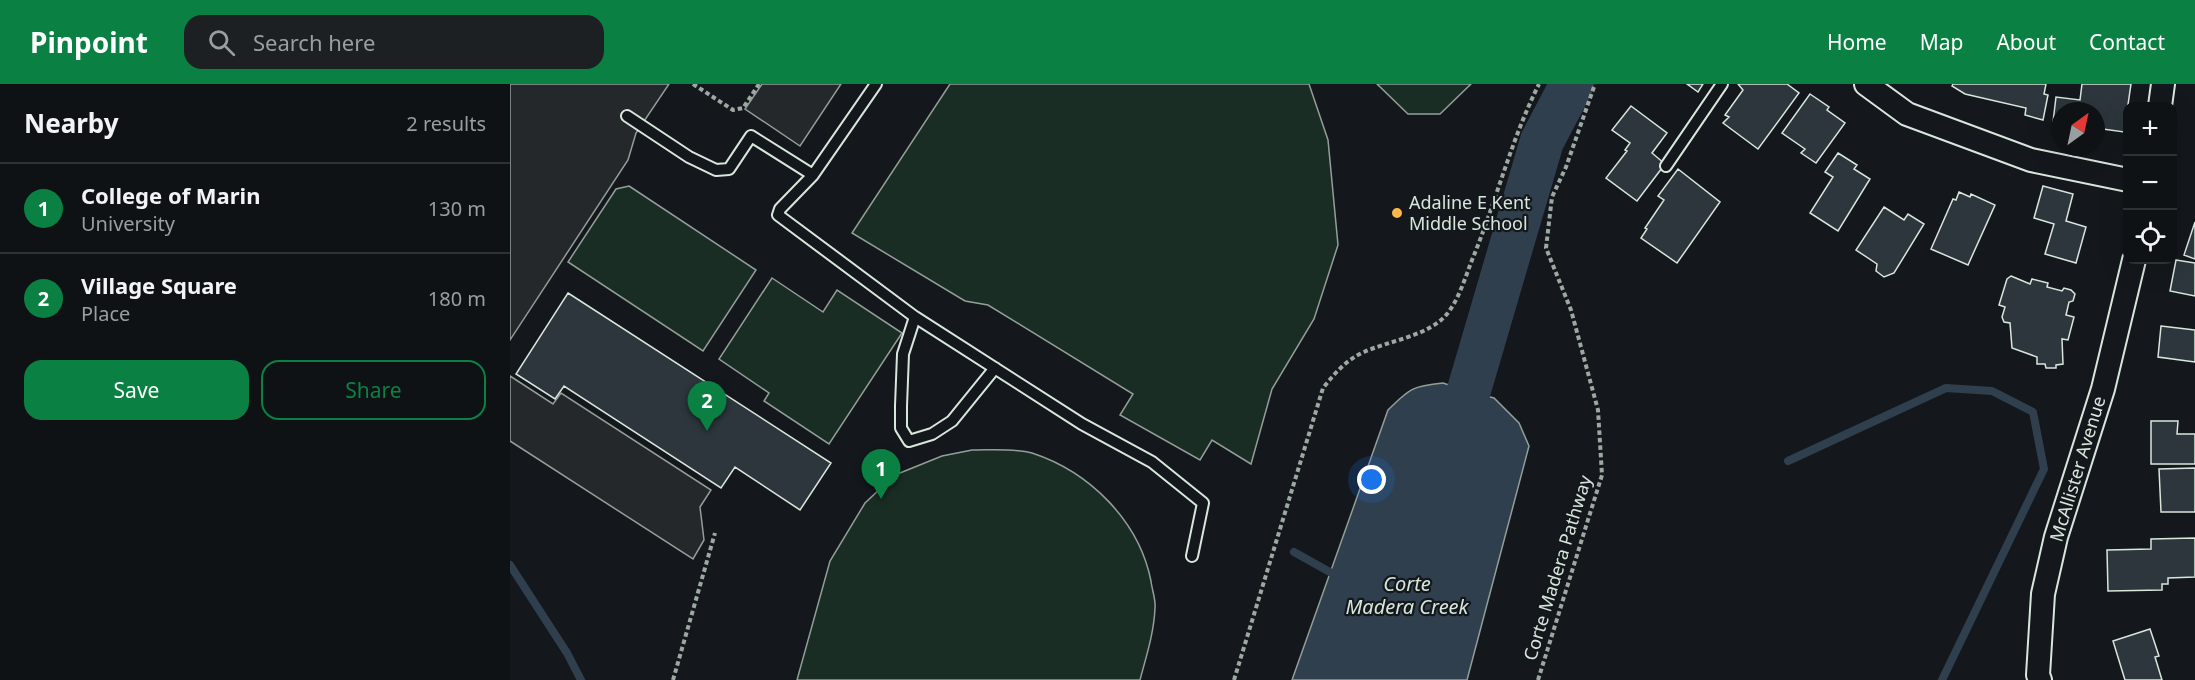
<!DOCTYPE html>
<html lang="en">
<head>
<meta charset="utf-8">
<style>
  body { margin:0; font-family:"Noto Sans",sans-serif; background:#1d2022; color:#f1f3f6 }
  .controls { position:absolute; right:18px; top:18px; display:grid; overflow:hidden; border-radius:12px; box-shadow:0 6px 24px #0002 }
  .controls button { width:54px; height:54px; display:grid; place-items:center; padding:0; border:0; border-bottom:2px solid #2f3234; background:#0f1215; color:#f1f3f6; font:30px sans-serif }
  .compass { position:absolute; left:1541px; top:18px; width:54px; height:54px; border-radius:50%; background:#0f1215; box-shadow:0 6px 24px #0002; rotate:33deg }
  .you { position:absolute; left:862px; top:396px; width:21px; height:21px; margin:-15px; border:4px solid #fff; border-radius:50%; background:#1a73e8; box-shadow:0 0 0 9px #1a73e833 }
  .badge { display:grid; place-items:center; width:39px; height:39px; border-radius:50%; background:#0b8043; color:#fff; font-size:20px; font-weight:700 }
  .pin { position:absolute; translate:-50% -50px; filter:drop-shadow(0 2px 3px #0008) }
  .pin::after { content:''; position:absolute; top:32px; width:21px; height:18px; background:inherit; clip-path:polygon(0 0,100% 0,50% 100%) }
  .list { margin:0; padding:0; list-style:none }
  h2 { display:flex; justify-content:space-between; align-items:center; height:78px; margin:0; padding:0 24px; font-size:26px }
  h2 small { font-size:20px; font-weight:400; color:#9b9ea0 }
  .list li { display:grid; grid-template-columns:39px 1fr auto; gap:18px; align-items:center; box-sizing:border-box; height:90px; padding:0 24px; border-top:2px solid #2f3234 }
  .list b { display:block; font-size:22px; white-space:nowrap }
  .list p { margin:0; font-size:20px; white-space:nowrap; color:#9b9ea0 }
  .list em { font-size:20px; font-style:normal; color:#9b9ea0 }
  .actions { display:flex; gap:12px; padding:18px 24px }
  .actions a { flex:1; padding:14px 0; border:2px solid #0b8043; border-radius:18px; text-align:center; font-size:21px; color:#0b8043 }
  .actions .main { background:#0b8043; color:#fff }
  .icon { flex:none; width:33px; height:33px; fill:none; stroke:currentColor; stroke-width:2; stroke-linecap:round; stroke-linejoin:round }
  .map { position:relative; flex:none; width:1685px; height:596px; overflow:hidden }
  header { display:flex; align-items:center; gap:36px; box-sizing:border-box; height:84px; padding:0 30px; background:#0b8043; color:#fff }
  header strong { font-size:28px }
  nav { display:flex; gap:33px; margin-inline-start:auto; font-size:21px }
  .search { width:420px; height:54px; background:#1d2022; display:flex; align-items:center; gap:15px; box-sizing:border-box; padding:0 21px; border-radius:18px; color:#9b9ea0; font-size:22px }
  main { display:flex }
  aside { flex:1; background:#0f1215 }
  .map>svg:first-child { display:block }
  .green { fill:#1a2d24; stroke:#939e99; stroke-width:1.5 }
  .parking { fill:#24282b; stroke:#939e99; stroke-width:1.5 }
  .water { fill:#2f3f4d; stroke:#939e99; stroke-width:1.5 }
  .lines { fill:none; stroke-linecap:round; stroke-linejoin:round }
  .stream { stroke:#2f3f4d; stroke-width:8 }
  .river { stroke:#2f3f4d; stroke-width:44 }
  .building { fill:#2c363c; stroke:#d8e6dc; stroke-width:1.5 }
  .service-casing { stroke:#d8e6dc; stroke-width:14 }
  .minor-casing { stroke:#d8e6dc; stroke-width:26 }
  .path { stroke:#9da8a2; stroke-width:4; stroke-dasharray:4.5 3; stroke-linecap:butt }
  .service { stroke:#14181c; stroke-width:10 }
  .minor { stroke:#14181c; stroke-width:22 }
  .poi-dot { fill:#ffb74d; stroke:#14181c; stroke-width:2 }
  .labels { text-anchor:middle; stroke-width:4.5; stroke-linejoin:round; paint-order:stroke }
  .poi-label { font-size:18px; fill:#d8e6dc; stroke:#14181c; text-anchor:start }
  .street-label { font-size:18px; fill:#d8e6dc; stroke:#14181c }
  .water-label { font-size:20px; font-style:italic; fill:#d8e6dc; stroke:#14181c }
</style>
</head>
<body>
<header>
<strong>Pinpoint</strong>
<div class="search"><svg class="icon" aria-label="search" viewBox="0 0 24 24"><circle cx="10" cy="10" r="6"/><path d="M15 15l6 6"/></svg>Search here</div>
<nav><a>Home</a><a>Map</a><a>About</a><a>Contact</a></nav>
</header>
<main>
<aside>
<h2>Nearby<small>2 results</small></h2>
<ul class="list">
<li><span class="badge">1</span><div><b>College of Marin</b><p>University</p></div><em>130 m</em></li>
<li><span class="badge">2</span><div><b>Village Square</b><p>Place</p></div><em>180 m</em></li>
</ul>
<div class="actions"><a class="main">Save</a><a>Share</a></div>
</aside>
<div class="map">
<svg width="1685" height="596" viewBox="0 0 1685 596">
  <rect width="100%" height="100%" fill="#14181c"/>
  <path class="green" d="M440,0H799L818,56L828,161L804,235L762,305L741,380L702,356L690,376L610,331L623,310L478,221L455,217L342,149Z
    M867,0H961L930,30H898Z
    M119,102L246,186L193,267L58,178L106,105Z
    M262,194L313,228L327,206L392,249L319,360L254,317L259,309L209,275Z
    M462,366C481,366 504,364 522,369C580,388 629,437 641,497C642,506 646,516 645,524C644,549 636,573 630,596H287L320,477L355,419L385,391L432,372Z"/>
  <path class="parking" d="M0,0H159L126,49L118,76L0,256Z
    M252,0H331L290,62L235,25Z
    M0,292L43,320L51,309L201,406L190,423L194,456L183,475L0,357Z"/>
  <path class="water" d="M933,299L959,308L984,314L1009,339L1019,362L957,596H782L878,326C900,304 903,302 933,299Z"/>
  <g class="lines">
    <path class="stream" d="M1278,377L1436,304L1482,307L1523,328L1534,385L1432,596
      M784,468L827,492
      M0,481L57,569L71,596"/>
    <path class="river" d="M942,364L1032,57L1062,0"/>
  </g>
  <path class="building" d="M1177,0H1193L1188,8Z
    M1228,0H1277L1289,9L1248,65L1213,39L1219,33L1215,31L1233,6Z
    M1443,0H1536L1534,10L1538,11L1533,36L1515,31L1516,24L1455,10L1442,2Z
    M1572,0H1621L1614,48L1586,44V27H1550V39L1543,38L1546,13L1570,16Z
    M1300,10L1319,23L1317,26L1335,39L1306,79L1291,69L1295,65L1272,49Z
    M1121,22L1157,49L1142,69L1155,80L1127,117L1096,94L1117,67L1115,66L1120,59L1102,46Z
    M1328,69L1347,81L1344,85L1360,95L1328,147L1300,129L1323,93L1315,88Z
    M1168,85L1210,118L1167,179L1131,154L1137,145L1135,144L1154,116L1148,112Z
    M1533,102L1563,110L1556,137L1576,143L1566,179L1535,170L1544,140L1524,134Z
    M1449,108L1460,113L1461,110L1485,121L1458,181L1421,165L1443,115L1446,116Z
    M1374,123L1394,136L1398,130L1414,140L1384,189L1374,193L1366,187L1367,180L1346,166Z
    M1685,138V175L1674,171Z
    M1666,176L1685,179V212L1660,207Z
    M1501,192L1520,200L1522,195L1538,199L1537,203L1552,207L1554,204L1561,206L1565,210L1563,217L1559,218L1556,231L1564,233L1558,256L1552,255L1553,280L1546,281V284H1536L1535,280H1527V273L1502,264L1500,239L1494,238L1492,233L1495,223L1489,221L1497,195Z
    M58,209L321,379L290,426L225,383L211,404L54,302L45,315L6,290Z
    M1651,242L1685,246V278L1648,273Z
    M1641,337H1668L1667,350H1685V380H1641Z
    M1685,384V428H1651L1649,385Z
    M1685,454V493L1658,494V500H1652V506L1598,507L1597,466L1641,465V455Z
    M1640,545L1649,572L1645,573L1652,596H1615L1603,557Z"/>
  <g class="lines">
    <defs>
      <path id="service" d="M366,0L303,91L270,125L268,131L405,233L572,340L642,378L693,419L682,472
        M117,32L179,73L206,86L219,85L241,52L303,91
        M1156,82L1212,0
        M405,233L393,270L391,322V344L399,357L422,350L442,337L485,284"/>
      <path id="minor" d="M1356,0L1397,30L1521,76L1618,96
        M1650,22L1653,0
        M1530,596L1528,591L1533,510L1546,453L1593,305L1624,176"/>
    </defs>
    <use href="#service" class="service-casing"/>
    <use href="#minor" class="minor-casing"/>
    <path class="path" d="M183,0L223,26L233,24L249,0
      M163,596L205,449
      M724,596L813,304C825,289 836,276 854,268C878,257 919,252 937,230C949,215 955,194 962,176C986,118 1001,56 1029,0
      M1028,596L1092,391L1088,326L1061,226L1036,164L1042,113L1056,83L1085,0"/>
    <use href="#service" class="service"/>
    <use href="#minor" class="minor"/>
  </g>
  <circle class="poi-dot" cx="887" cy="129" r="6"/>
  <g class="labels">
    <g class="poi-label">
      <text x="899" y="125">Adaline E Kent<tspan x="899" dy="21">Middle School</tspan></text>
    </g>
    <g class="street-label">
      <text transform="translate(1568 385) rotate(-73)" y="6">McAllister Avenue</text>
      <text transform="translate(1048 484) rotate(-73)" y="6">Corte Madera Pathway</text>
    </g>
    <g class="water-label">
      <text x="897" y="507">Corte<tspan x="897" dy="23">Madera Creek</tspan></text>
    </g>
  </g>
</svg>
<div class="controls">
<button>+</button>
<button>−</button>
<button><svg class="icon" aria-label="locate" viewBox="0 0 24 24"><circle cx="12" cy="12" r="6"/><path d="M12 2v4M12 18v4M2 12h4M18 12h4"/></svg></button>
</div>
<svg class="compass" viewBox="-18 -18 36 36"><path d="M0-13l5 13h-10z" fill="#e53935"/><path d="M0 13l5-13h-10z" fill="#9b9ea0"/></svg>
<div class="you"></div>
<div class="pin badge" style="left:371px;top:415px">1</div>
<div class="pin badge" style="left:197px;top:347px">2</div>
</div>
</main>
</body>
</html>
